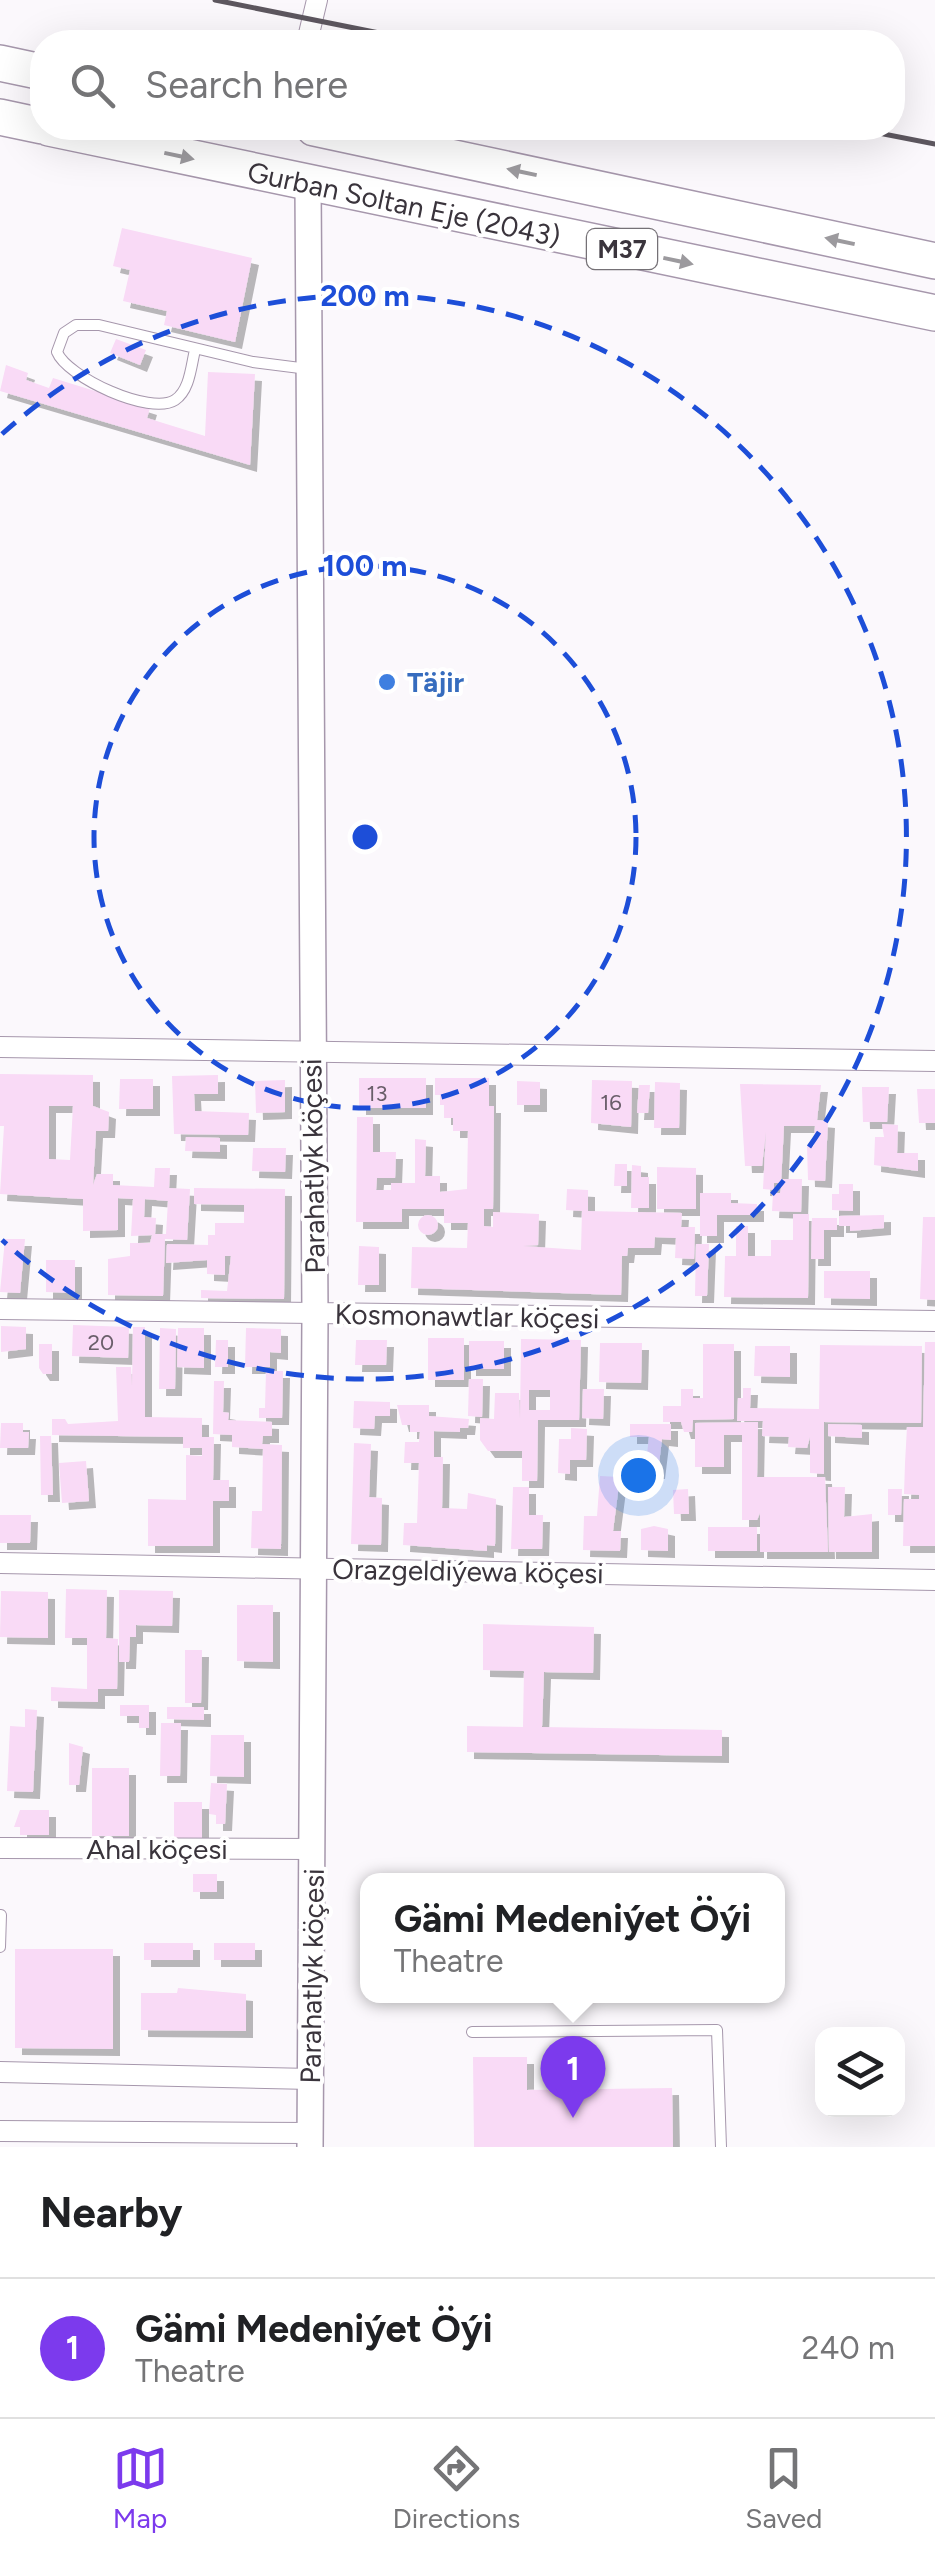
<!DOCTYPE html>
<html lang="en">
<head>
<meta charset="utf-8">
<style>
  body { margin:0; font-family:Figtree,sans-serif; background:#f2f2f2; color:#202124 }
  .controls { position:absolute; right:30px; bottom:30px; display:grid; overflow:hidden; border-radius:20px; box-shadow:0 10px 40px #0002 }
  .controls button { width:90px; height:90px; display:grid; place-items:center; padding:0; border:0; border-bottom:2px solid #e0e0e0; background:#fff; color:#202124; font:50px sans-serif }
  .you { position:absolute; left:638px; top:1475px; width:35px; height:35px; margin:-25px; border:8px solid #fff; border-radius:50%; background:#1a73e8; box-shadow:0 0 0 15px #1a73e833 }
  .badge { display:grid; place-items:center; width:65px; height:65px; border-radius:50%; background:#7c3aed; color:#fff; font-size:32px; font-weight:700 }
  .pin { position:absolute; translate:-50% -82px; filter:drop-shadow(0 2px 5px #0008) }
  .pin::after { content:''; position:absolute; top:52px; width:35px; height:30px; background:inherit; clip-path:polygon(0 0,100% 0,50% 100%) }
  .popup { position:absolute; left:360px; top:1873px; width:425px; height:130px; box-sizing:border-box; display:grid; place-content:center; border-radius:20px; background:#fff; filter:drop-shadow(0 2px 8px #0005); font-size:32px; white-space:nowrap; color:#757577 }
  .popup b { font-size:38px; color:#202124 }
  .popup::after { content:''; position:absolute; left:50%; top:100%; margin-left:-20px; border:20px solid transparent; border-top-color:#fff }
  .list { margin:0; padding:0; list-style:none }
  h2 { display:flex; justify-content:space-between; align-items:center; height:130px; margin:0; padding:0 40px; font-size:42px }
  h2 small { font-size:32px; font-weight:400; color:#757577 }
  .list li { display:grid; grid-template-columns:65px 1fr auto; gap:30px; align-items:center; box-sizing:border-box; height:140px; padding:0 40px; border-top:2px solid #e0e0e0 }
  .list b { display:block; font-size:38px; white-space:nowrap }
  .list p { margin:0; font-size:32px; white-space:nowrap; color:#757577 }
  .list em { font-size:32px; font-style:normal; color:#757577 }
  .icon { flex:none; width:55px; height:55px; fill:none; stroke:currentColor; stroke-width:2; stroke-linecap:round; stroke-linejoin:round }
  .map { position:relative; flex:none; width:935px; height:2147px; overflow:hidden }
  .search { position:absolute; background:#fff; box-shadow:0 10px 40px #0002; left:30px; right:30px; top:30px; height:110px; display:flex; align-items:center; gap:25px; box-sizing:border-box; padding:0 35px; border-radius:40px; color:#757577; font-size:38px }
  .sheet { height:270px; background:#fff }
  nav { display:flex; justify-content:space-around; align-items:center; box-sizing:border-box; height:140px; border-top:2px solid #e0e0e0; background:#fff; font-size:28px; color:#757577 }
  nav a { display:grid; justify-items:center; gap:5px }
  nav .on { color:#7c3aed }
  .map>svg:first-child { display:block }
  .building { fill:#f9daf6; fill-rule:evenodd; filter:url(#shadow) }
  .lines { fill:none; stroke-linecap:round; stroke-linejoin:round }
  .service-casing { stroke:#a697ac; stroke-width:12 }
  .minor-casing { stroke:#a697ac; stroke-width:22 }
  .tertiary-casing { stroke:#a697ac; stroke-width:28 }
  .trunk-casing { stroke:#a697ac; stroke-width:38 }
  .service { stroke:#fff; stroke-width:10 }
  .minor { stroke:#fff; stroke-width:20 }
  .tertiary { stroke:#fff; stroke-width:25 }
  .trunk { stroke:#fff; stroke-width:35 }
  .rail { stroke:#5d575f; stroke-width:5 }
  .oneway { fill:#9c9a9e }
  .ring { fill:none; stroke:#1d4ed8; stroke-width:5; stroke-dasharray:18 12 }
  .shop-dot { fill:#3f7fe0; stroke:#fff; stroke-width:4 }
  .labels { text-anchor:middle; stroke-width:8; stroke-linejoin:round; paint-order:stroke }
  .number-label { font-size:22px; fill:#6a5e6a }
  .shield { fill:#fff; stroke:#757176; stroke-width:2.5 }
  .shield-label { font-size:25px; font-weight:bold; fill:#3a343c }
  .street-label { font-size:28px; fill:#3a343c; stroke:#fff }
  .shop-label { font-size:28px; font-weight:bold; fill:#366cbe; stroke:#fff; text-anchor:start }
  .centre { fill:#1d4ed8; stroke:#fff; stroke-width:5 }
  .ring-label { font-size:30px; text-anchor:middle; font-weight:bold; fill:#1d4ed8; stroke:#fff; stroke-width:8; stroke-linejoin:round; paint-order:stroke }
</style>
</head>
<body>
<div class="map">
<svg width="935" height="2147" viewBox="0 0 935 2147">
  <defs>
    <filter id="shadow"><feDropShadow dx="7" dy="7" stdDeviation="0" flood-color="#0004"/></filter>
  </defs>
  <rect width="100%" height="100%" fill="#fbf8fc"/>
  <path class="building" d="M122,228L252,258L235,342L164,325L167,311L123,301L130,270L113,266Z
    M116,339L146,350L140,365L110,353Z
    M6,365L28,373L26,380L49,388L53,378L150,408L147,418L205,436L208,372L255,374L250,465L0,391Z
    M0,1074L93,1075V1106L109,1112L108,1131H96L93,1185L97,1174H113V1185L154,1187L155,1168H170L169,1188L190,1189L187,1240L165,1239L163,1296L108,1295V1259L130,1256V1243H150L152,1235L131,1236L133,1199L118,1198V1230L83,1231V1199L0,1194L4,1126H0ZM49,1106H73L70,1160L49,1159ZM145,1199L168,1201L166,1234H155L156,1218L144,1217Z
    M218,1075V1094H194L195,1111L249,1113L248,1135L174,1134L172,1076Z
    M359,1078H426V1108H359Z
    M435,1078H489V1106H494L493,1209H484V1226L493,1227V1212L539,1214L538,1245L523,1246L581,1250L582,1211L566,1210L567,1189L588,1190V1211L682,1213L681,1227H695L694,1259L675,1258L676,1238L655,1237L654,1248H628L627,1256H622L621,1295L411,1288L412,1247L467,1248L468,1223H444V1209H402V1222H356L357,1117H373V1152H396L395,1178H377L376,1190H391V1183H415V1139L426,1140L425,1176H440V1192L467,1189L468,1131H453V1118H444V1105H440V1095H435Z
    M120,1079H153V1109H119Z
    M285,1080V1112L256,1113L255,1081Z
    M592,1080L632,1081L631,1127L591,1123Z
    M517,1081L540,1082V1105H517Z
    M655,1082L680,1083L679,1128H654Z
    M740,1084L821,1085L817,1120L828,1121L825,1181L808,1180L807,1146H814L815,1126H784L781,1183H774V1190L763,1189L766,1132L762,1166H745Z
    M639,1085H650L648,1113H637Z
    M862,1087H889L887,1122H863Z
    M917,1089H935V1123H919Z
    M882,1124L898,1125L897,1153H918V1171L874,1165L875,1137H884Z
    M186,1137L220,1138V1152L185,1151Z
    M253,1148H286L285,1172L252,1171Z
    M615,1164H627V1186H614Z
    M632,1165L641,1166V1177H649V1208H631Z
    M657,1167L696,1168V1209H657Z
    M783,1179H802L801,1212L772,1211L773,1193H780Z
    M839,1184H853V1211L832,1210V1194H839Z
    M194,1188L285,1189L284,1299L201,1298V1290L227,1291L231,1256H225V1275L207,1274V1260L166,1263L167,1244L208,1245V1235H215V1223H244V1205L194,1204Z
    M700,1193H731V1203L757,1204V1215H717V1236H700Z
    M793,1214H809L808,1298L724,1297L725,1256H736V1226H748V1256H771V1240H793Z
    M418 1225a10 10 0 1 1 20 0a10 10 0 1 1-20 0Z
    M884,1215V1228L850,1231V1226H839V1216Z
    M923,1217H935V1300L920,1299Z
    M812,1218H837V1230H824V1259H811Z
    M5,1239H25L20,1293L0,1292Z
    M696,1244H709L707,1296H695Z
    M359,1246L379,1247V1285H358Z
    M46,1260H75V1293L46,1292Z
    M824,1271H870V1299L824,1298Z
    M73,1325L129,1327L128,1358L72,1356Z
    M1,1326L26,1327V1349L1,1352Z
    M133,1327H145V1417L202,1418V1437H214L213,1480H229V1501H213V1546H148V1499L186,1500V1455L202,1456V1448H183V1437L52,1435V1419H65L68,1424L118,1421L116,1367H131L132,1386Z
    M160,1328L176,1329L175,1389H159Z
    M178,1328H204V1368L177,1367Z
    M246,1328L281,1329V1353L270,1352V1367H245Z
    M428,1338H464V1380H428Z
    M521,1339L581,1340L579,1420H538L537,1481H522V1451H488L480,1440V1418L494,1419L495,1393H519L520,1419ZM529,1390H550V1410H529Z
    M216,1340H228V1367H215Z
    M356,1340H387L386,1365H355Z
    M469,1341H504V1369H469Z
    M925,1342H935V1546H903L904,1499H919V1495L904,1494L905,1463L907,1427H923Z
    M600,1343H642L641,1383L599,1382Z
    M39,1344H52V1374H43L39,1368Z
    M703,1344H734V1419L693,1420L692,1432H684L681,1422H663V1406H681V1389H693V1398H703Z
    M820,1345L922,1346L921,1423L824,1422V1474L810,1473V1437L807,1448L788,1447L789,1437L762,1436L763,1421H737L738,1398H743V1388H751L750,1408L819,1409Z
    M755,1346H790V1377L754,1376Z
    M266,1371H283L282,1418H259V1408H265Z
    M469,1379H483L482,1417L468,1416Z
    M214,1381H224L223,1412L229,1413L228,1420L272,1422V1436H263L262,1444L282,1445L281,1549L251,1548L252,1511H262L263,1449L232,1447V1435L213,1434Z
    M583,1389H604L603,1419L582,1418Z
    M354,1401L390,1402V1416H375L374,1429L353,1428Z
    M397,1405H429V1416L469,1419L468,1428H460V1432L434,1431V1457H443L442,1508L467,1509L468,1493L496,1499L495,1546L487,1545V1551L403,1545L404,1523H417L419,1463H404L405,1442H419L420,1432H410V1425H402Z
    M758,1422L757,1477H825L828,1552H760V1513L757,1520H742V1435H724V1467H695V1423Z
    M1,1423H23V1432H29L28,1448H0Z
    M630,1424H671V1440L662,1439L658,1472L645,1471L649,1437H630Z
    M828,1424L862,1425V1438L828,1436Z
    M571,1428L587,1429L586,1460H570V1474L558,1473L559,1439H571Z
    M40,1436H51L53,1495H41Z
    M354,1443L371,1444L369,1497L382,1498L381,1545L351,1544Z
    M86,1461L89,1501L62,1503L59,1463Z
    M600,1476L620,1477L613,1531H621L620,1551L583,1550L584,1516H597Z
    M513,1487H529V1515H543L542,1549H511Z
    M828,1487H845L844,1517L872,1514V1552H829Z
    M688,1489L689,1514H674L673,1490Z
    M888,1489H902L901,1515H888Z
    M0,1515H31L30,1543H0Z
    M654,1526L668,1529V1551L641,1550V1529Z
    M708,1527H757V1551H708Z
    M66,1589L107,1590L106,1638L118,1639L117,1689H98V1702L51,1701V1687L87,1689V1638H65Z
    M119,1590L173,1591L172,1626L136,1625V1637H130L129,1662H119Z
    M1,1591L48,1592V1638L0,1637Z
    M237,1605H273V1662L237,1661Z
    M483,1624L594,1627L593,1673L544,1672L542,1727L722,1730V1756L467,1752V1726L523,1727L524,1671L483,1670Z
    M185,1650H202L201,1703H185Z
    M120,1705H149V1728H139V1716H120Z
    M167,1707H204V1720L167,1719Z
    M25,1709L37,1710L33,1792L7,1791L10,1726L25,1727Z
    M161,1723H181L180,1776H160Z
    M211,1735H244V1777L210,1776Z
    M69,1743L83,1747L79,1785H69Z
    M92,1768H129V1836H92Z
    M211,1783L227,1784L225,1824H216V1815L209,1814Z
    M174,1802H202V1838H174Z
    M20,1810H49V1835H20V1827H14Z
    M193,1874H217V1892H193Z
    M144,1943H193V1960H144Z
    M214,1943H255V1960H214Z
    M15,1949H113V2049L15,2048Z
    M178,1988L246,1994V2031L141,2030V1993H177Z
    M473,2057H527V2090L672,2088L673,2147H474Z"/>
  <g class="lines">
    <defs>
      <path id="service" d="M195,350C191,366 190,390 175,400C150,416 67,377 57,352L64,333L76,325H99L253,362L308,369
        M0,1947L1,1915
        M472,2032L717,2030L721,2147"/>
      <path id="minor" d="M307,42L317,0
        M0,1047L935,1061
        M0,1309L935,1321
        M0,1563L935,1580
        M0,1848L314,1849
        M0,2072L311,2079
        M0,2131L310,2133"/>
      <path id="tertiary" d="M308,184L315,1315L310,2147"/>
      <path id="trunk" d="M0,63L42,72
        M0,117L42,126
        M49,128L935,313
        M314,128L935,261"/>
    </defs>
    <use href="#service" class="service-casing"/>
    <use href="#minor" class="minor-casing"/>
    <use href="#tertiary" class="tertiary-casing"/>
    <use href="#trunk" class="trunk-casing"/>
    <use href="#service" class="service"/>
    <use href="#minor" class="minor"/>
    <use href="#tertiary" class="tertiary"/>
    <use href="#trunk" class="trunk"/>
    <path class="rail" d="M215,0L424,42
      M853,128L935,144"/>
  </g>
  <defs><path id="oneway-solid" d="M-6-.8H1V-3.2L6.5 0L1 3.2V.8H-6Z" transform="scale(2.5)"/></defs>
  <g class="oneway">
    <use href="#oneway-solid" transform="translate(179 156) rotate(12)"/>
    <use href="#oneway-solid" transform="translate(522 172) rotate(-168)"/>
    <use href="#oneway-solid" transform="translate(840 241) rotate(-168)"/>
    <use href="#oneway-solid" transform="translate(678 261) rotate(12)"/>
  </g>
  <g class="ring">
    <circle cx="365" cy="837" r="271"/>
    <path d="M2 434A542 542 0 1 1 2 1240"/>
  </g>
  <circle class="shop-dot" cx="387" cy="682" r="10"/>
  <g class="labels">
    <g class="number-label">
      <text x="377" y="1101">13</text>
      <text x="611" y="1110">16</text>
      <text x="101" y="1350">20</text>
    </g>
    <rect class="shield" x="587" y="229" width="70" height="40" rx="8"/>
    <g class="shield-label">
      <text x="622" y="258">M37</text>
    </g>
    <g class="street-label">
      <text transform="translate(404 204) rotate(12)" y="10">Gurban Soltan Eje (2043)</text>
      <text transform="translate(313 1166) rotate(-91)" y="10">Parahatlyk köçesi</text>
      <text transform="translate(467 1316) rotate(1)" y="10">Kosmonawtlar köçesi</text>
      <text transform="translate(468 1571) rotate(1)" y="10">Orazgeldiýewa köçesi</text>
      <text x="157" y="1859">Ahal köçesi</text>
      <text transform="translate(312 1976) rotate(-89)" y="10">Parahatlyk köçesi</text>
    </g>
    <g class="shop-label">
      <text x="407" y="692">Täjir</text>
    </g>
  </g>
  <circle cx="365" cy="837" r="15" class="centre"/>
  <g class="ring-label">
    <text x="365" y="306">200 m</text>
    <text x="365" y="576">100 m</text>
  </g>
</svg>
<div class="controls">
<button><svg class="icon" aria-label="layers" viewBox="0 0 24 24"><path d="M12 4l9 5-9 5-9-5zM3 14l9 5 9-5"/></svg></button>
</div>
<div class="you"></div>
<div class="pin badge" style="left:573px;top:2118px">1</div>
<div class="popup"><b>Gämi Medeniýet Öýi</b>Theatre</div>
<div class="search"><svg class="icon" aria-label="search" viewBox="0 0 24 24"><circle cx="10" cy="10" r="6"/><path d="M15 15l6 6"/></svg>Search here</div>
</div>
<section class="sheet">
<h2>Nearby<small></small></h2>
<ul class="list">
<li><span class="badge">1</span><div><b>Gämi Medeniýet Öýi</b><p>Theatre</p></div><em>240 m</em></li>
</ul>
</section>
<nav>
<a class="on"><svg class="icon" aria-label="map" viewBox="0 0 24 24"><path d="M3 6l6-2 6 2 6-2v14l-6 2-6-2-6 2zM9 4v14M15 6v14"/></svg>Map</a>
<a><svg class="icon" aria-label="directions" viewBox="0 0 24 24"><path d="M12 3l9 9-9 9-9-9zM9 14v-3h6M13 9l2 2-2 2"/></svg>Directions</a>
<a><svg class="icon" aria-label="saved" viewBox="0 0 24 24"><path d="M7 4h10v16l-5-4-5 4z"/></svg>Saved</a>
</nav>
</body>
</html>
